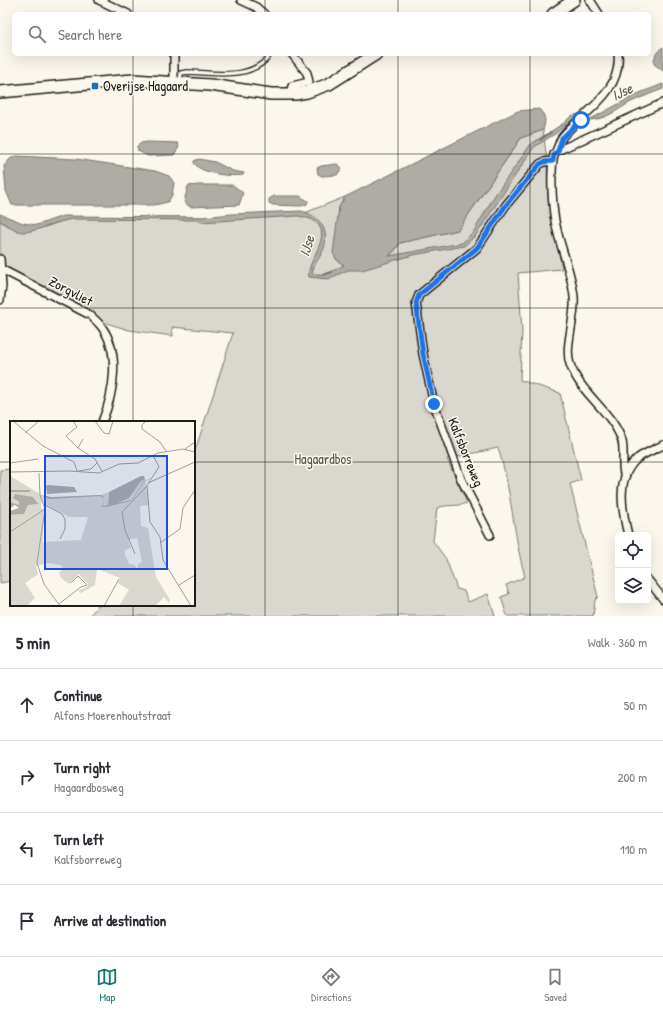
<!DOCTYPE html>
<html lang="en">
<head>
<meta charset="utf-8">
<style>
  body { margin:0; font-family:"Patrick Hand",sans-serif; background:#f2f2f3; color:#2b2b33 }
  .controls { position:absolute; right:12px; bottom:12px; display:grid; overflow:hidden; border-radius:6px; box-shadow:0 4px 16px #0002 }
  .controls button { width:36px; height:36px; display:grid; place-items:center; padding:0; border:0; border-bottom:1px solid #e1e1e2; background:#fff; color:#2b2b33; font:20px sans-serif }
  .stop { position:absolute; width:12px; height:12px; margin:-9px; border:3px solid #1a73e8; border-radius:50%; background:#fff }
  .stop.end { background:#1a73e8; border-color:#fff; box-shadow:0 1px 4px #0008 }
  .list { margin:0; padding:0; list-style:none }
  h2 { display:flex; justify-content:space-between; align-items:center; height:52px; margin:0; padding:0 16px; font-size:17px }
  h2 small { font-size:13px; font-weight:400; color:#7c7c81 }
  .list li { display:grid; grid-template-columns:26px 1fr auto; gap:12px; align-items:center; box-sizing:border-box; height:72px; padding:0 16px; border-top:1px solid #e1e1e2 }
  .list b { display:block; font-size:15px; white-space:nowrap }
  .list p { margin:0; font-size:13px; white-space:nowrap; color:#7c7c81 }
  .list em { font-size:13px; font-style:normal; color:#7c7c81 }
  .icon { flex:none; width:22px; height:22px; fill:none; stroke:currentColor; stroke-width:2; stroke-linecap:round; stroke-linejoin:round }
  .map { position:relative; flex:none; width:663px; height:616px; overflow:hidden }
  .search { position:absolute; background:#fff; box-shadow:0 4px 16px #0002; left:12px; right:12px; top:12px; height:44px; display:flex; align-items:center; gap:10px; box-sizing:border-box; padding:0 14px; border-radius:6px; color:#7c7c81; font-size:15px }
  .sheet { height:340px; background:#fff }
  nav { display:flex; justify-content:space-around; align-items:center; box-sizing:border-box; height:56px; border-top:1px solid #e1e1e2; background:#fff; font-size:11px; color:#7c7c81 }
  nav a { display:grid; justify-items:center; gap:2px }
  nav .on { color:#0f766e }
  .map>svg:first-child { display:block }
  .green { fill:#dad7ce; stroke:#7b7a75 }
  .water { fill:#afaca5; stroke:#74726e }
  .lines { fill:none; stroke-linecap:round; stroke-linejoin:round }
  .stream { stroke:#74726e; stroke-width:2 }
  .service-casing { stroke:#1c1c1c; stroke-width:6 }
  .minor-casing { stroke:#1c1c1c; stroke-width:10 }
  .secondary-casing { stroke:#1c1c1c; stroke-width:14 }
  .service { stroke:#fbf7ec; stroke-width:3.5 }
  .minor { stroke:#fbf7ec; stroke-width:7 }
  .secondary { stroke:#fbf7ec; stroke-width:11 }
  .route { stroke:#1a73e8; stroke-width:5 }
  .grid { fill:none; stroke:#1c1c1c; stroke-width:1; stroke-opacity:0.55 }
  .poi-dot { fill:#1f6fb2; stroke:#fbf7ec; stroke-width:1.5 }
  .labels { text-anchor:middle; stroke-width:3; stroke-linejoin:round; paint-order:stroke }
  .poi-label { font-size:14px; fill:#1c1c1c; stroke:#fbf7ec; text-anchor:start }
  .street-label { font-size:14px; fill:#1c1c1c; stroke:#fbf7ec }
  .park-label { font-size:14px; fill:#555451; stroke:#fbf7ec }
  .water-label { font-size:15px; font-style:italic; fill:#575653; stroke:#fbf7ec }
  .inset-river { fill:none; stroke:#afaca5; stroke-width:2 }
  .inset-road { fill:none; stroke:#a29f99; stroke-width:1 }
  .view { fill:#1d4ed8; fill-opacity:0.15; stroke:#1d4ed8; stroke-width:2 }
  .inset-edge { fill:none; stroke:#1c1c1c; stroke-width:2 }
</style>
</head>
<body>
<div class="map">
<svg width="663" height="616" viewBox="0 0 663 616">
  <rect width="100%" height="100%" fill="#fbf7ec"/>
  <filter id="ink" filterUnits="userSpaceOnUse"><feTurbulence type="fractalNoise" baseFrequency=".025" numOctaves="2"/><feDisplacementMap in="SourceGraphic" scale="8" xChannelSelector="R" yChannelSelector="G"/><feConvolveMatrix kernelMatrix="1 2 1 2 8 2 1 2 1" color-interpolation-filters="sRGB"/></filter>
  <g filter="url(#ink)">
    <path class="green" d="M543,130L547,161L548,196L562,269L518,273L522,330L520,380L560,393L581,480L570,484L598,597L595,600L593,616H507L501,597L509,594L506,585L525,577C513,535 512,490 498,448L447,459L467,503C457,507 447,504 437,508L433,541L446,559L457,589L464,591L468,602L488,594L495,616H89L97,607L96,605H194V454L233,333L172,327L173,336L129,330L100,321L0,270V221L10,226H40L66,217H225L302,214L345,197L339,207L336,259L343,265L351,266L388,257L395,251L400,243L458,230L521,138Z
      M11,469V581L0,583V470Z"/>
    <path class="water" d="M663,47V71L654,64C654,56 656,52 663,47Z
      M663,84V89C652,93 642,97 631,102C617,110 605,120 589,120L637,94Z
      M539,109C546,116 546,121 543,130L521,138L458,230L400,243L389,256L462,243L474,231L495,195L531,144L564,123L571,116L579,114L555,134L534,147L476,235L464,246L413,255L362,270H348L328,279L309,277C305,261 336,235 313,220C309,218 302,217 298,216L201,222L196,220L73,219C57,221 37,232 23,232C16,232 6,224 0,221V214L23,223L37,225L63,216L202,217L232,214L301,211C319,215 330,230 324,248C321,257 313,264 312,274H327L344,265L336,259L333,253L339,207L345,197L518,111Z
      M147,142L178,143L179,147L174,155L148,156L138,151L137,146L141,143Z
      M16,156L76,159L155,171L169,176L174,183L172,195L168,202L154,205H12L6,191L4,166L10,159Z
      M199,159L215,162L233,171L244,173L243,175C231,177 201,174 194,163V161Z
      M337,164L342,168L337,175L322,176L318,174L317,168L321,166Z
      M199,185H233L243,193L239,205L190,207L184,202L188,186Z
      M274,196H300L308,201L307,204L301,206L273,205L269,203V199Z"/>
    <g class="lines">
      <path class="stream" d="M540,140L551,132
        M323,275L332,272"/>
      <defs>
        <path id="service" d="M180,82L181,73L187,72C216,73 252,81 271,54"/>
        <path id="minor" d="M99,0L128,14
          M241,0L256,7L264,14
          M590,0L599,14
          M618,54C622,92 585,111 563,136C558,142 559,149 554,154C550,173 552,211 557,230C562,252 572,275 574,297C576,318 564,346 570,364C580,393 610,410 621,438C626,450 620,465 625,477
          M174,82V54
          M290,94L292,86L309,82L307,73L292,54
          M557,151L663,103
          M0,259L2,286L0,300
          M1,269L90,315C93,318 98,322 101,326C121,352 114,393 102,422
          M490,535L461,479L434,404L423,354L416,303L419,295L477,248L506,205L540,164L544,162L553,161
          M628,535C622,510 615,477 638,458C645,453 655,449 663,445
          M648,580L663,599"/>
        <path id="secondary" d="M553,14L574,0
          M0,92L133,80L210,85L271,94H295L307,92L329,84L376,54"/>
      </defs>
      <use href="#service" class="service-casing"/>
      <use href="#minor" class="minor-casing"/>
      <use href="#secondary" class="secondary-casing"/>
      <use href="#service" class="service"/>
      <use href="#minor" class="minor"/>
      <use href="#secondary" class="secondary"/>
    </g>
  </g>
  <g class="lines" filter="url(#ink)">
    <path class="route" d="M434,404L423,354L416,303L419,295L477,248L506,205L540,164L544,162L553,161L554,154L558,151L562,138L581,120"/>
  </g>
  <path class="grid" d="M133,0V14M265,0V14M398,0V14M530,0V14M133,54V422M265,54V616M398,54V616M530,54V616M0,154H663M0,308H663M0,462H11M194,462H663M133,605V616"/>
  <rect class="poi-dot" x="91" y="82" width="8" height="8" rx="2"/>
  <g class="labels">
    <g class="poi-label">
      <text x="103" y="91">Overijse Hagaard</text>
    </g>
    <g class="street-label">
      <text transform="translate(71 291) rotate(28)" y="5">Zorgvliet</text>
      <text transform="translate(466 452) rotate(68)" y="5">Kalfsborreweg</text>
    </g>
    <g class="park-label">
      <text x="323" y="464">Hagaardbos</text>
    </g>
    <g class="water-label">
      <text transform="translate(622 92) rotate(-25)" y="5">IJse</text>
      <text transform="translate(307 246) rotate(-73)" y="5">IJse</text>
    </g>
  </g>
  <g transform="translate(10 421)">
    <rect width="185" height="185" fill="#fbf7ec"/>
    <path d="M0,55L37,77L91,74L99,71L98,84L119,77L131,60L135,59L139,84L130,85L131,105L138,107L146,156L160,179L159,182L154,176L145,185H109L119,169L108,162L110,157L87,148L85,164L71,172L68,170L77,166L78,163L69,153L59,163L51,157L49,152L53,147L51,144L38,142L26,145L28,153L15,162L25,177L18,184L0,185V168L3,169L0,168V94L14,93L18,84L28,83L5,79L9,81V84L0,81ZM31,81L59,96H78L71,119L33,121L34,89L31,87ZM127,117L132,141L128,143L127,149L125,144L119,143L115,134V129L121,127L118,119Z" fill="#dad7ce" fill-rule="evenodd"/>
    <path d="M131,55H134L135,59L131,60L119,77L107,82L122,79L133,61L142,56L133,62L123,78L121,80L96,86H92L94,77L90,75L39,78L30,74L42,76L91,74L94,76L93,85H95L98,84L99,71ZM38,64L64,66L67,71L37,73L36,65ZM5,73L23,76L28,83L18,84L14,93L0,94V90L9,87L5,84L0,87V81L9,84V81L3,77Z" fill="#afaca5"/>
    <path class="inset-river" d="M0,70H20"/>
    <path class="inset-road" d="M3,0L33,25L64,41L67,50M63,0L67,6L56,15L68,27M85,0L94,12L99,13L103,0M136,0L132,4V8L150,21L156,30M15,12L29,0M73,18L68,27L85,38L92,50M175,28L185,21M143,34L149,46L137,64L140,101L150,116L153,139L181,185M0,42L28,38M68,50L81,48L87,42M0,51L59,50L89,52L109,43L128,42L148,32L173,28L185,31M29,52L30,74L35,88L27,142L34,163L50,185M138,62L185,41M35,84L52,93L55,98V108L50,118M0,111L35,88M150,122L170,108L173,87L185,69M125,133L115,109L112,91L137,65M169,164L185,154M49,183L71,166L77,164L68,155L61,162M94,185L109,158"/>
    <path class="view" d="M35,35H157V148H35Z"/>
    <rect width="185" height="185" class="inset-edge"/>
  </g>
</svg>
<div class="controls">
<button><svg class="icon" aria-label="locate" viewBox="0 0 24 24"><circle cx="12" cy="12" r="6"/><path d="M12 2v4M12 18v4M2 12h4M18 12h4"/></svg></button>
<button><svg class="icon" aria-label="layers" viewBox="0 0 24 24"><path d="M12 4l9 5-9 5-9-5zM3 14l9 5 9-5"/></svg></button>
</div>
<div class="stop" style="left:581px;top:120px"></div>
<div class="stop end" style="left:434px;top:404px"></div>
<div class="search"><svg class="icon" aria-label="search" viewBox="0 0 24 24"><circle cx="10" cy="10" r="6"/><path d="M15 15l6 6"/></svg>Search here</div>
</div>
<section class="sheet">
<h2>5 min<small>Walk · 360 m</small></h2>
<ul class="list">
<li><svg class="icon" aria-label="ahead" viewBox="0 0 24 24"><path d="M12 20V5M6 11l6-6 6 6"/></svg><div><b>Continue</b><p>Alfons Moerenhoutstraat</p></div><em>50 m</em></li>
<li><svg class="icon" aria-label="right" viewBox="0 0 24 24"><path d="M7 20v-9h11M14 6l5 5-5 5"/></svg><div><b>Turn right</b><p>Hagaardbosweg</p></div><em>200 m</em></li>
<li><svg class="icon" aria-label="left" viewBox="0 0 24 24"><path d="M17 20v-9H6M10 6l-5 5 5 5"/></svg><div><b>Turn left</b><p>Kalfsborreweg</p></div><em>110 m</em></li>
<li><svg class="icon" aria-label="arrive" viewBox="0 0 24 24"><path d="M6 21V4h12l-3 4 3 4H6"/></svg><div><b>Arrive at destination</b></div></li>
</ul>
</section>
<nav>
<a class="on"><svg class="icon" aria-label="map" viewBox="0 0 24 24"><path d="M3 6l6-2 6 2 6-2v14l-6 2-6-2-6 2zM9 4v14M15 6v14"/></svg>Map</a>
<a><svg class="icon" aria-label="directions" viewBox="0 0 24 24"><path d="M12 3l9 9-9 9-9-9zM9 14v-3h6M13 9l2 2-2 2"/></svg>Directions</a>
<a><svg class="icon" aria-label="saved" viewBox="0 0 24 24"><path d="M7 4h10v16l-5-4-5 4z"/></svg>Saved</a>
</nav>
</body>
</html>
